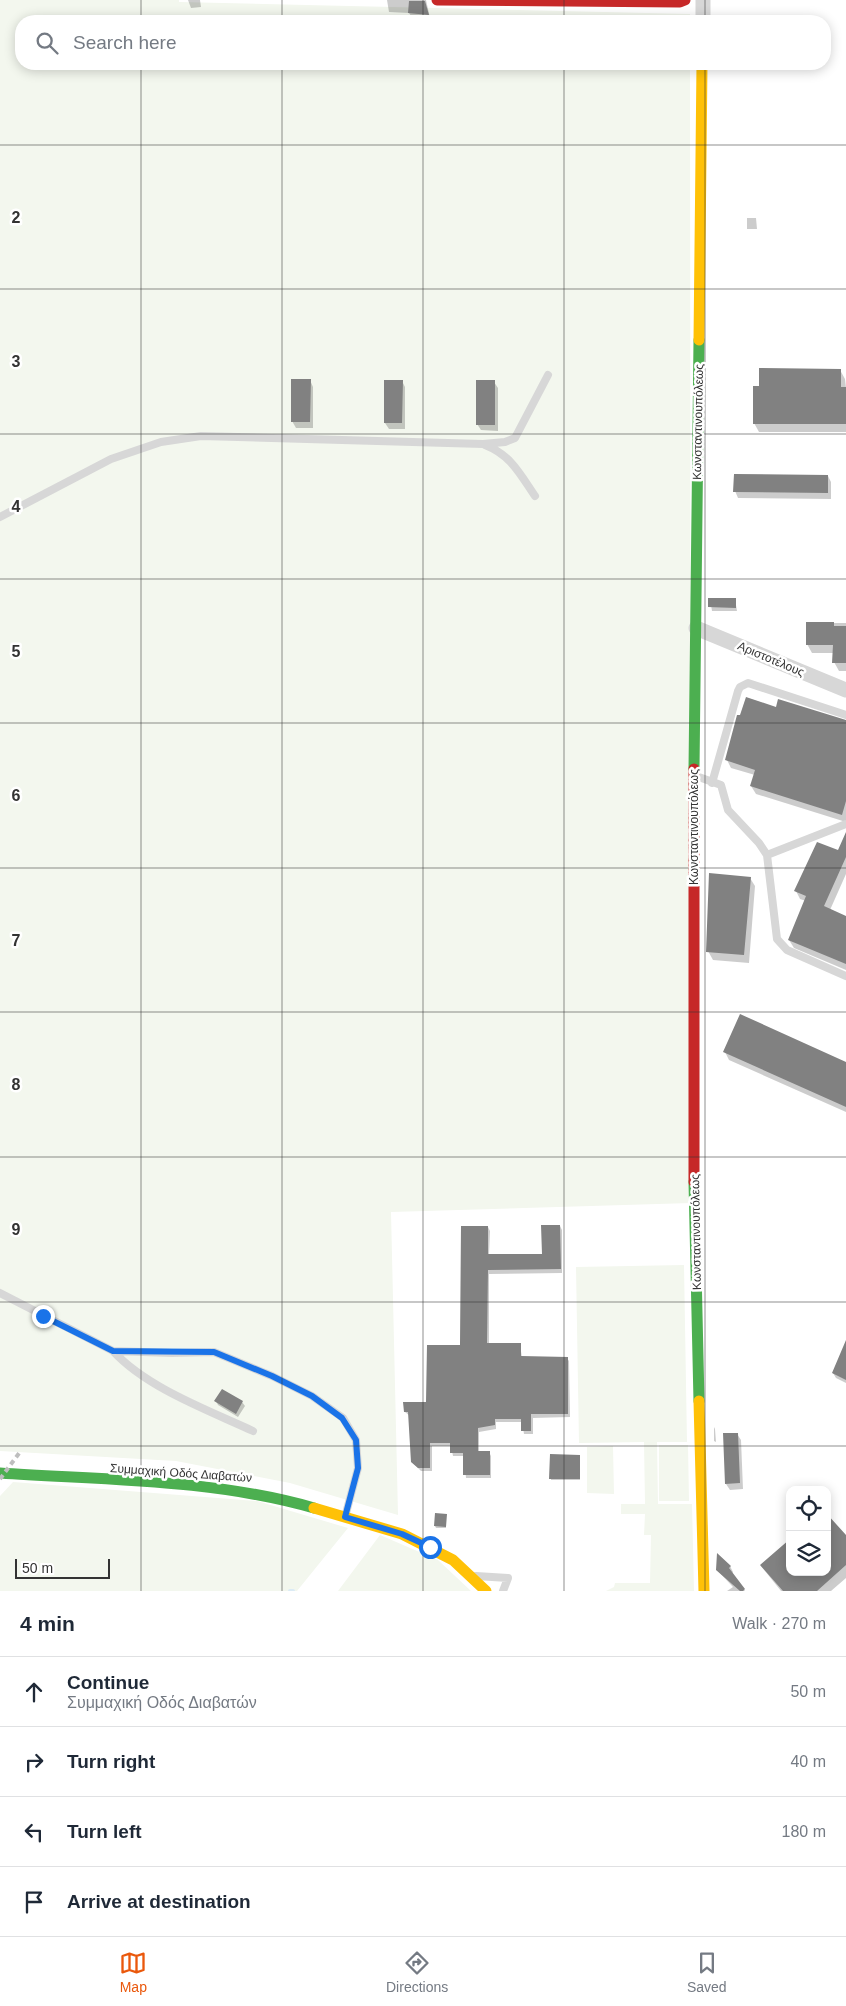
<!DOCTYPE html>
<html lang="en">
<head>
<meta charset="utf-8">
<style>
  body { margin:0; font-family:Arial,sans-serif; background:#f2f2f3; color:#1f2937 }
  .controls { position:absolute; right:15px; bottom:15px; display:grid; overflow:hidden; border-radius:10px; box-shadow:0 2px 12px #0003 }
  .controls button { width:45px; height:45px; display:grid; place-items:center; padding:0; border:0; border-bottom:1px solid #e0e1e3; background:#fff; color:#1f2937; font:25px sans-serif }
  .scale { position:absolute; left:15px; bottom:12px; width:95px; box-sizing:border-box; padding-left:5px; border:2px solid #333; border-top:0; font-size:14px; line-height:18px; white-space:nowrap; color:#333; -webkit-text-stroke:4px #fff; paint-order:stroke }
  .stop { position:absolute; width:15px; height:15px; margin:-11px; border:4px solid #1a73e8; border-radius:50%; background:#fff }
  .stop.end { background:#1a73e8; border-color:#fff; box-shadow:0 1px 5px #0008 }
  .list { margin:0; padding:0; list-style:none }
  h2 { display:flex; justify-content:space-between; align-items:center; height:65px; margin:0; padding:0 20px; font-size:21px }
  h2 small { font-size:16px; font-weight:400; color:#747a83 }
  .list li { display:grid; grid-template-columns:32px 1fr auto; gap:15px; align-items:center; box-sizing:border-box; height:70px; padding:0 20px; border-top:1px solid #e0e1e3 }
  .list b { display:block; font-size:19px; white-space:nowrap }
  .list p { margin:0; font-size:16px; white-space:nowrap; color:#747a83 }
  .list em { font-size:16px; font-style:normal; color:#747a83 }
  .icon { flex:none; width:28px; height:28px; fill:none; stroke:currentColor; stroke-width:2; stroke-linecap:round; stroke-linejoin:round }
  .map { position:relative; flex:none; width:846px; height:1591px; overflow:hidden }
  .search { position:absolute; background:#fff; box-shadow:0 2px 12px #0003; left:15px; right:15px; top:15px; height:55px; display:flex; align-items:center; gap:12px; box-sizing:border-box; padding:0 18px; border-radius:20px; color:#747a83; font-size:19px }
  .sheet { height:345px; background:#fff }
  nav { display:flex; justify-content:space-around; align-items:center; box-sizing:border-box; height:70px; border-top:1px solid #e0e1e3; background:#fff; font-size:14px; color:#747a83 }
  nav a { display:grid; justify-items:center; gap:2px }
  nav .on { color:#ea580c }
  .map>svg:first-child { display:block }
  .green { fill:#f3f7ee }
  .shadow { fill:#0003 }
  .lines { fill:none; stroke-linecap:round; stroke-linejoin:round }
  .stream { stroke:#dbebf5; stroke-width:4 }
  .building { fill:#818181 }
  .lane { stroke:#d7d7d7; stroke-width:8 }
  .street { stroke:#d7d7d7; stroke-width:15 }
  .fast { stroke:#4caf50; stroke-width:11 }
  .slow { stroke:#ffc107; stroke-width:11 }
  .jam { stroke:#c62828; stroke-width:11 }
  .rail { stroke:#bebebe; stroke-width:4; stroke-dasharray:5 4; stroke-linecap:butt }
  .route { stroke:#1a73e8; stroke-width:6 }
  .grid { fill:none; stroke:#333; stroke-width:1; stroke-opacity:0.55 }
  .labels { text-anchor:middle; stroke-width:5; stroke-linejoin:round; paint-order:stroke }
  .street-label { font-size:12px; fill:#333; stroke:#fff }
  .grid-label { font-size:16px; text-anchor:middle; font-weight:bold; fill:#333; stroke:#fff; stroke-width:5; stroke-linejoin:round; paint-order:stroke }
</style>
</head>
<body>
<div class="map">
<svg width="846" height="1591" viewBox="0 0 846 1591">
  <rect width="100%" height="100%" fill="#fff"/>
  <path class="green" d="M0,0H179V2L690,14V21H21V64H690L691,1203L391,1212L398,1515L290,1483L176,1461L0,1451Z
    M684,1265L687,1442H657L658,1504H692L694,1591H606L614,1587L615,1583H650L651,1535H644L645,1514H621V1504H645L644,1442L579,1443L576,1267Z
    M659,1445H688L689,1501H659Z
    M613,1446L614,1494L587,1493V1447Z
    M13,1482L257,1501L348,1528L297,1591H0V1496Z
    M380,1535L438,1560L471,1591H338Z"/>
  <path class="shadow" d="M188,0H200L201,7L191,8Z
    M387,0H426L430,18L421,19L419,16H411L409,13L389,12Z
    M747,218H756L757,229H747Z
    M840,370L845,379L846,388V432H759L754,423Z
    M310,380L313,387V428H296L292,421Z
    M402,381L405,387V429H389L385,423Z
    M494,382L498,388V431L481,430L477,424Z
    M828,476L831,482V499L738,498L735,491Z
    M710,599H735L737,611H712Z
    M807,623H846V671H839L834,662V653H812L807,644Z
    M776,708L846,721V822L756,794L751,786L755,775L731,768L727,760Z
    M846,836V874L830,910L846,917V970L794,948L789,940L806,901L800,899L796,891L838,852Z
    M750,878L755,886L749,963L713,960L708,951Z
    M725,1052L846,1063V1112L729,1060Z
    M560,1226L562,1230V1273L489,1274V1344H520L522,1358H567L569,1361L570,1417L533,1418V1434H524L522,1422H496V1429L479,1432V1452H489L491,1456V1478H466L464,1456H453L451,1446H432V1471H421L412,1462L410,1416L405,1412L427,1403L461,1346L488,1227L490,1231L489,1255H543Z
    M846,1343V1383L836,1378L833,1373Z
    M222,1391L242,1402L245,1406L238,1417L218,1405L216,1401Z
    M714,1427L715,1429L716,1442L714,1441Z
    M737,1434L741,1440L743,1489L730,1490L726,1484Z
    M580,1456V1480H551V1478Z
    M446,1515V1528H436L435,1526Z
    M846,1537V1578L831,1591H781L761,1566L790,1572H827Z
    M730,1566L733,1572L732,1574L745,1591H727L733,1587L717,1570Z"/>
  <g class="lines">
    <path class="stream" d="M290,1591H293"/>
  </g>
  <path class="building" d="M409,1H425L429,15L408,13Z
    M759,368L841,369V387H846V424H753V386H759Z
    M291,379H311L310,422H291Z
    M384,380H403L402,423H384Z
    M476,380H495V425H476Z
    M734,474L828,475V493L733,492Z
    M708,598H736V608L708,607Z
    M806,622H834V626H846V663H832L833,645H806Z
    M746,697L776,707L778,699L846,720V801L842,815L750,786L755,770L725,760L737,715H740Z
    M846,832V857L824,906L846,916V964L788,940L806,896L794,891L817,842L838,850Z
    M709,873L751,877L744,955L706,952Z
    M740,1014L846,1062V1107L723,1052Z
    M541,1225H560L561,1269L488,1270L487,1343H521V1356L568,1357V1414H531V1431H521V1419H495V1425L478,1428V1451H490V1475H463V1453H450V1443H430V1468H418L411,1462L408,1412H404L403,1402H426L427,1345H460L461,1226H488V1254H542Z
    M846,1340V1380L832,1373Z
    M222,1389L243,1401L236,1414L214,1401Z
    M723,1433H738L740,1483L725,1484Z
    M550,1454L580,1455V1479H549Z
    M435,1513L447,1514L446,1527L434,1526Z
    M827,1514L846,1535V1565L817,1591H783L760,1565L790,1539V1572H827Z
    M717,1553L731,1566L729,1568L745,1589L743,1591H740L716,1570Z"/>
  <g class="lines">
    <path class="lane" d="M485,445C511,455 520,474 535,496
      M0,517L111,459L161,442L201,436L483,444L505,442L515,438L548,375
      M696,776L721,785L728,810L759,843L767,855L777,939L787,950L846,976
      M712,783L738,691L740,687L748,683L846,715
      M767,855L846,824
      M0,1293L113,1351L172,1353L214,1352L272,1376L312,1396L343,1418L356,1440L358,1468L345,1517
      M113,1351C147,1388 208,1410 253,1431
      M476,1576L508,1578L503,1591"/>
    <path class="street" d="M703,21V0
      M696,628L846,690"/>
    <path class="fast" d="M694,769L699,340
      M694,1182L699,1401
      M0,1473C105,1480 213,1479 314,1508"/>
    <path class="slow" d="M699,340L702,64
      M699,1401L704,1591
      M314,1508L402,1534L453,1560L486,1591"/>
    <path class="jam" d="M437,0L680,2L685,0
      M694,1182V769"/>
    <path class="rail" d="M0,1479L20,1452"/>
  </g>
  <g class="lines">
    <path class="route" d="M43,1316L113,1351L214,1352L272,1376L312,1396L342,1418L356,1440L358,1468L345,1517L402,1534L430,1547"/>
  </g>
  <path class="grid" d="M141,0V21M282,0V21M423,0V21M564,0V21M705,0V21M141,64V1591M282,64V1591M423,64V1591M564,64V1591M705,64V1591M0,145H846M0,289H846M0,434H846M0,579H846M0,723H846M0,868H846M0,1012H846M0,1157H846M0,1302H846M0,1446H846"/>
  <g class="labels">
    <g class="street-label">
      <text transform="translate(698 422) rotate(-89)" y="4">Κωνσταντινουπόλεως</text>
      <text transform="translate(771 659) rotate(23)" y="4">Αριστοτέλους</text>
      <text transform="translate(694 827) rotate(-90)" y="4">Κωνσταντινουπόλεως</text>
      <text transform="translate(696 1232) rotate(-91)" y="4">Κωνσταντινουπόλεως</text>
      <text transform="translate(181 1473) rotate(4)" y="4">Συμμαχική Οδός Διαβατών</text>
    </g>
  </g>
  <g class="grid-label">
    <text x="16" y="223">2</text>
    <text x="16" y="367">3</text>
    <text x="16" y="512">4</text>
    <text x="16" y="657">5</text>
    <text x="16" y="801">6</text>
    <text x="16" y="946">7</text>
    <text x="16" y="1090">8</text>
    <text x="16" y="1235">9</text>
  </g>
</svg>
<div class="controls">
<button><svg class="icon" aria-label="locate" viewBox="0 0 24 24"><circle cx="12" cy="12" r="6"/><path d="M12 2v4M12 18v4M2 12h4M18 12h4"/></svg></button>
<button><svg class="icon" aria-label="layers" viewBox="0 0 24 24"><path d="M12 4l9 5-9 5-9-5zM3 14l9 5 9-5"/></svg></button>
</div>
<div class="scale">50 m</div>
<div class="stop" style="left:430px;top:1547px"></div>
<div class="stop end" style="left:43px;top:1316px"></div>
<div class="search"><svg class="icon" aria-label="search" viewBox="0 0 24 24"><circle cx="10" cy="10" r="6"/><path d="M15 15l6 6"/></svg>Search here</div>
</div>
<section class="sheet">
<h2>4 min<small>Walk · 270 m</small></h2>
<ul class="list">
<li><svg class="icon" aria-label="ahead" viewBox="0 0 24 24"><path d="M12 20V5M6 11l6-6 6 6"/></svg><div><b>Continue</b><p>Συμμαχική Οδός Διαβατών</p></div><em>50 m</em></li>
<li><svg class="icon" aria-label="right" viewBox="0 0 24 24"><path d="M7 20v-9h11M14 6l5 5-5 5"/></svg><div><b>Turn right</b></div><em>40 m</em></li>
<li><svg class="icon" aria-label="left" viewBox="0 0 24 24"><path d="M17 20v-9H6M10 6l-5 5 5 5"/></svg><div><b>Turn left</b></div><em>180 m</em></li>
<li><svg class="icon" aria-label="arrive" viewBox="0 0 24 24"><path d="M6 21V4h12l-3 4 3 4H6"/></svg><div><b>Arrive at destination</b></div></li>
</ul>
</section>
<nav>
<a class="on"><svg class="icon" aria-label="map" viewBox="0 0 24 24"><path d="M3 6l6-2 6 2 6-2v14l-6 2-6-2-6 2zM9 4v14M15 6v14"/></svg>Map</a>
<a><svg class="icon" aria-label="directions" viewBox="0 0 24 24"><path d="M12 3l9 9-9 9-9-9zM9 14v-3h6M13 9l2 2-2 2"/></svg>Directions</a>
<a><svg class="icon" aria-label="saved" viewBox="0 0 24 24"><path d="M7 4h10v16l-5-4-5 4z"/></svg>Saved</a>
</nav>
</body>
</html>
